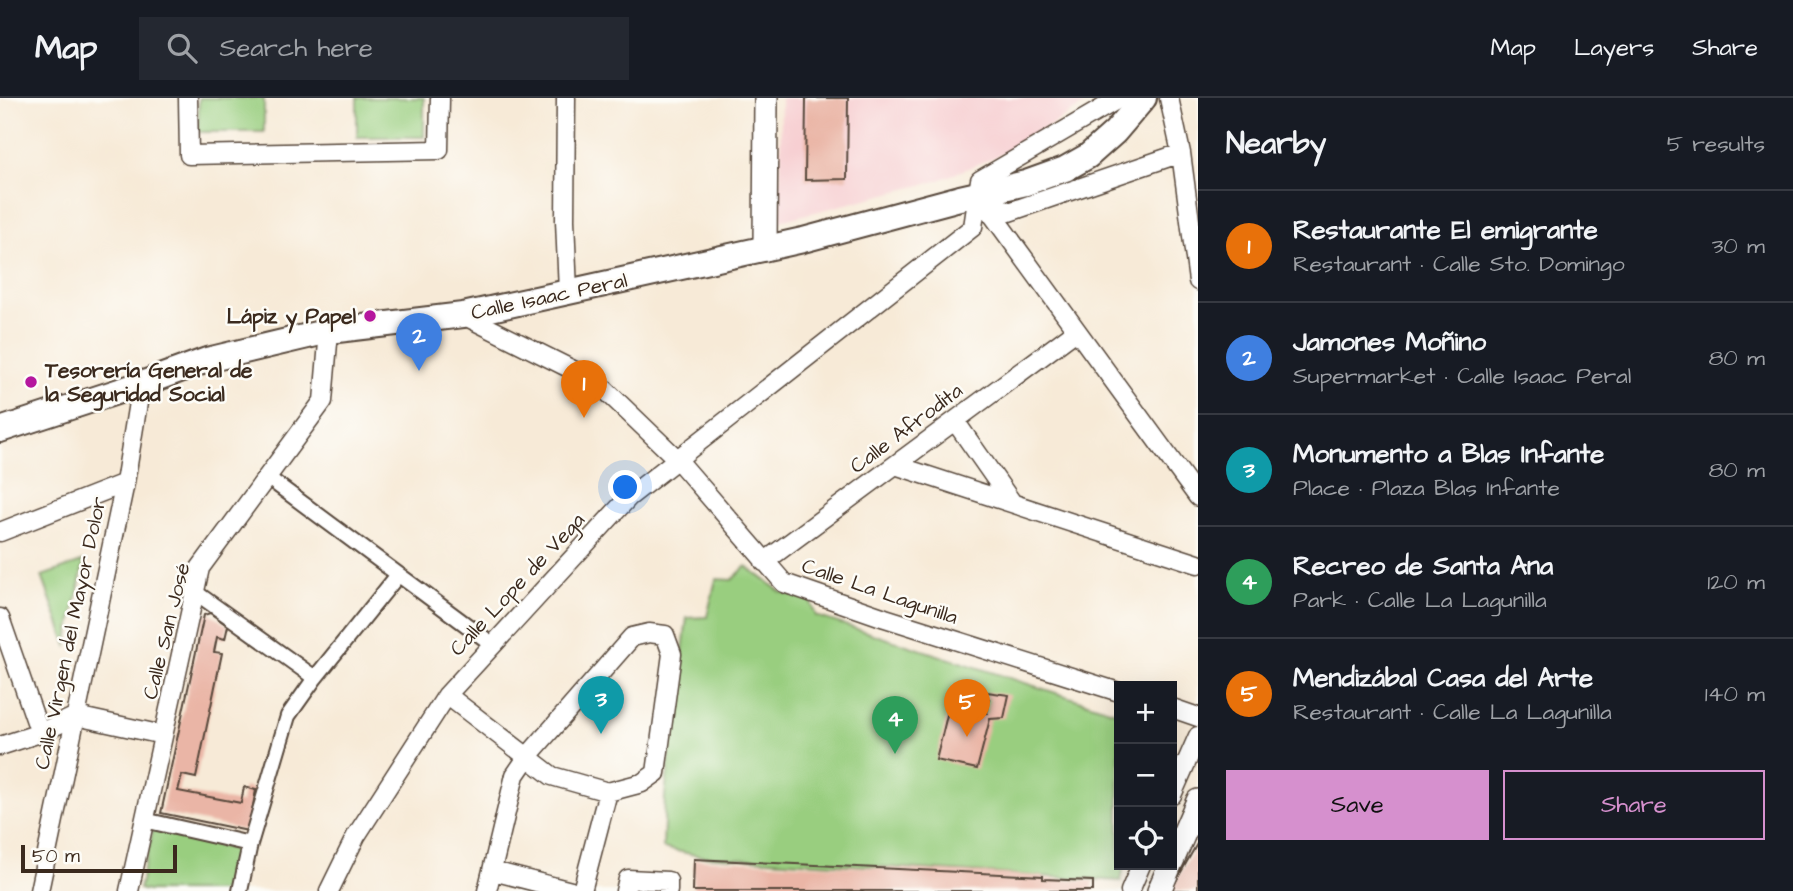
<!DOCTYPE html>
<html lang="en">
<head>
<meta charset="utf-8">
<style>
  body { margin:0; font-family:"Architects Daughter",sans-serif; background:#242831; color:#f1f3f6 }
  .controls { position:absolute; right:21px; bottom:21px; display:grid; overflow:hidden; border-radius:0px; box-shadow:0 7px 28px #0002 }
  .controls button { width:63px; height:63px; display:grid; place-items:center; padding:0; border:0; border-bottom:2px solid #363941; background:#171b24; color:#f1f3f6; font:35px sans-serif }
  .scale { position:absolute; left:21px; bottom:18px; width:156px; box-sizing:border-box; padding-left:7px; border:4px solid #3b2a1e; border-top:0; font-size:19px; line-height:24px; white-space:nowrap; color:#3b2a1e; -webkit-text-stroke:5px #fdfcf7; paint-order:stroke }
  .you { position:absolute; left:626px; top:390px; width:24px; height:24px; margin:-18px; border:5px solid #fff; border-radius:50%; background:#1a73e8; box-shadow:0 0 0 10px #1a73e833 }
  .badge { display:grid; place-items:center; width:46px; height:46px; border-radius:50%; background:#d690ce; color:#fff; font-size:23px; font-weight:700 }
  .pin { position:absolute; translate:-50% -58px; filter:drop-shadow(0 2px 4px #0008) }
  .pin::after { content:''; position:absolute; top:37px; width:24px; height:21px; background:inherit; clip-path:polygon(0 0,100% 0,50% 100%) }
  .list { margin:0; padding:0; list-style:none }
  h2 { display:flex; justify-content:space-between; align-items:center; height:91px; margin:0; padding:0 28px; font-size:30px }
  h2 small { font-size:23px; font-weight:400; color:#9ea1a6 }
  .list li { display:grid; grid-template-columns:46px 1fr auto; gap:21px; align-items:center; box-sizing:border-box; height:112px; padding:0 28px; border-top:2px solid #363941 }
  .list b { display:block; font-size:26px; white-space:nowrap }
  .list p { margin:0; font-size:23px; white-space:nowrap; color:#9ea1a6 }
  .list em { font-size:23px; font-style:normal; color:#9ea1a6 }
  .actions { display:flex; gap:14px; padding:21px 28px }
  .actions a { flex:1; padding:16px 0; border:2px solid #d690ce; border-radius:0px; text-align:center; font-size:24px; color:#d690ce }
  .actions .main { background:#d690ce; color:#111 }
  .icon { flex:none; width:38px; height:38px; fill:none; stroke:currentColor; stroke-width:2; stroke-linecap:round; stroke-linejoin:round }
  .map { position:relative; flex:none; width:1198px; height:793px; overflow:hidden }
  header { display:flex; align-items:center; gap:42px; box-sizing:border-box; height:98px; padding:0 35px; background:#171b24; border-bottom:2px solid #363941 }
  header strong { font-size:33px }
  nav { display:flex; gap:38px; margin-inline-start:auto; font-size:24px }
  .search { width:490px; height:63px; background:#242831; display:flex; align-items:center; gap:18px; box-sizing:border-box; padding:0 24px; border-radius:0px; color:#9ea1a6; font-size:26px }
  main { display:flex }
  aside { flex:1; background:#171b24 }
  .map>svg:first-child { display:block }
  .built { fill:#f7cfd2 }
  .green { fill:#99ce7f; stroke:#6a7c4e; stroke-width:2 }
  .building { fill:#eab5a6 }
  .lines { fill:none; stroke-linecap:round; stroke-linejoin:round }
  .pedestrian-casing { stroke:#57473a; stroke-width:18 }
  .minor-casing { stroke:#57473a; stroke-width:21 }
  .tertiary-casing { stroke:#57473a; stroke-width:26 }
  .secondary-casing { stroke:#57473a; stroke-width:28 }
  .pedestrian { stroke:#fff; stroke-width:14 }
  .minor { stroke:#fff; stroke-width:18 }
  .tertiary { stroke:#fff; stroke-width:23 }
  .secondary { stroke:#fff; stroke-width:24 }
  .poi-dot { fill:#b5179e; stroke:#fdfcf7; stroke-width:2.5 }
  .labels { text-anchor:middle; stroke-width:5; stroke-linejoin:round; paint-order:stroke }
  .street-label { font-size:21px; fill:#3b2a1e; stroke:#fdfcf7 }
  .poi-label { font-size:21px; font-weight:bold; fill:#3b2a1e; stroke:#fdfcf7; text-anchor:end }
</style>
</head>
<body>
<header>
<strong>Map</strong>
<div class="search"><svg class="icon" aria-label="search" viewBox="0 0 24 24"><circle cx="10" cy="10" r="6"/><path d="M15 15l6 6"/></svg>Search here</div>
<nav><a>Map</a><a>Layers</a><a>Share</a></nav>
</header>
<main>
<div class="map">
<svg width="1198" height="793" viewBox="0 0 1198 793">
  <rect width="100%" height="100%" fill="#fdfcf7"/>
  <filter id="ink" filterUnits="userSpaceOnUse"><feTurbulence type="fractalNoise" baseFrequency=".0143" numOctaves="2"/><feDisplacementMap in="SourceGraphic" scale="14" xChannelSelector="R" yChannelSelector="G"/><feConvolveMatrix kernelMatrix="1 2 1 2 8 2 1 2 1" color-interpolation-filters="sRGB"/></filter>
  <filter id="wash" filterUnits="userSpaceOnUse"><feTurbulence type="fractalNoise" baseFrequency=".00686" numOctaves="4" result="noise"/><feDisplacementMap in="SourceGraphic" scale="28" xChannelSelector="R" yChannelSelector="G"/><feGaussianBlur stdDeviation="1.57" result="paint"/><feColorMatrix in="noise" values="0 0 0 0 0 0 0 0 0 0 0 0 0 0 0 0 0 1.4 0 .05"/><feComposite in="paint" operator="in"/></filter>
  <g filter="url(#wash)">
    <rect width="100%" height="100%" fill="#f7ead7"/>
    <path class="built" d="M781,0H1094L1012,52L937,83L780,123Z"/>
    <path class="green" d="M199,0H264V34H198Z
      M357,0H424V39H357Z
      M84,463L67,547L42,478Z
      M746,468L781,494L810,502L816,518L1119,615V767H1124L1121,783L700,758L663,750L665,697L687,520L707,519L716,481L732,482Z
      M153,732L237,752L227,793H148L139,791Z"/>
    <g id="blocks">
      <path class="building" d="M806,0H848L847,81L805,82Z
        M210,515L228,528L225,541L217,539L214,554L222,555L196,680L182,677L178,693L241,705L244,689L256,692L248,733L161,715L204,517Z
        M987,594L1009,597L1004,620L990,621L977,671L936,662L949,609L987,615L989,601H985Z
        M1198,744V793L1171,792Z
        M694,761L1043,778V781L1093,783V793H693Z"/>
    </g>
  </g>
  <g filter="url(#ink)">
    <use href="#blocks" fill-opacity="0" stroke="#57473a" stroke-width="2"/>
    <g class="lines">
      <defs>
        <path id="pedestrian" d="M267,379L492,546
          M195,494L315,580
          M144,722L250,746
          M240,793L250,746L288,618L315,580L398,477"/>
        <path id="minor" d="M188,0L189,57L439,52L440,0
          M566,0L565,122L568,194
          M1169,0L1181,55L1198,183
          M978,97L1198,399
          M984,100L1009,114L1181,55
          M463,217L597,284L676,360L784,485L885,520L1119,594
          M955,323L1011,403
          M895,367L1198,466
          M0,434L125,385
          M764,464L1076,233
          M0,520L40,635
          M447,597L552,678L608,694L642,685L656,675L672,556L665,537L649,535L632,539L528,658L515,677L487,793
          M1172,610L1198,619
          M0,648L40,635L76,618L163,637
          M1172,697L1198,638
          M493,773L571,793
          M39,793L125,385L141,286
          M129,793L200,470L323,303L329,233
          M329,793L356,738L447,597L629,399L973,129L980,82L1120,0
          M582,793L608,694
          M625,793L628,781L668,783V793
          M1130,793L1141,767"/>
        <path id="tertiary" d="M765,151L766,0
          M1172,763L1198,703
          M1159,793L1170,767"/>
        <path id="secondary" d="M0,332L141,286L207,262L329,233L463,217L568,194L803,142L960,100L1026,85L1065,71L1088,58L1115,34L1144,0"/>
      </defs>
      <use href="#pedestrian" class="pedestrian-casing"/>
      <use href="#minor" class="minor-casing"/>
      <use href="#tertiary" class="tertiary-casing"/>
      <use href="#secondary" class="secondary-casing"/>
      <use href="#pedestrian" class="pedestrian"/>
      <use href="#minor" class="minor"/>
      <use href="#tertiary" class="tertiary"/>
      <use href="#secondary" class="secondary"/>
    </g>
  </g>
  <g class="poi-dot">
    <circle cx="370" cy="218" r="7"/>
    <circle cx="31" cy="284" r="7"/>
  </g>
  <g class="labels">
    <g class="street-label">
      <text transform="translate(549 198) rotate(-12)" y="7">Calle Isaac Peral</text>
      <text transform="translate(906 330) rotate(-37)" y="7">Calle Afrodita</text>
      <text transform="translate(517 486) rotate(-47)" y="7">Calle Lope de Vega</text>
      <text transform="translate(880 493) rotate(19)" y="7">Calle La Lagunilla</text>
      <text transform="translate(166 533) rotate(-76)" y="7">Calle San José</text>
      <text transform="translate(70 535) rotate(-78)" y="7">Calle Virgen del Mayor Dolor</text>
    </g>
    <g class="poi-label">
      <text x="356" y="225">Lápiz y Papel</text>
      <text x="45" y="279" text-anchor="start">Tesorería General de<tspan x="45" dy="24">la Seguridad Social</tspan></text>
    </g>
  </g>
</svg>
<div class="controls">
<button>+</button>
<button>−</button>
<button><svg class="icon" aria-label="locate" viewBox="0 0 24 24"><circle cx="12" cy="12" r="6"/><path d="M12 2v4M12 18v4M2 12h4M18 12h4"/></svg></button>
</div>
<div class="scale">50 m</div>
<div class="you"></div>
<div class="pin badge" style="left:584px;top:320px;background:#e8710a">1</div>
<div class="pin badge" style="left:419px;top:273px;background:#3f7fe0">2</div>
<div class="pin badge" style="left:601px;top:636px;background:#0f9aa8">3</div>
<div class="pin badge" style="left:895px;top:656px;background:#2e9e5b">4</div>
<div class="pin badge" style="left:967px;top:639px;background:#e8710a">5</div>
</div>
<aside>
<h2>Nearby<small>5 results</small></h2>
<ul class="list">
<li><span class="badge" style="background:#e8710a">1</span><div><b>Restaurante El emigrante</b><p>Restaurant · Calle Sto. Domingo</p></div><em>30 m</em></li>
<li><span class="badge" style="background:#3f7fe0">2</span><div><b>Jamones Moñino</b><p>Supermarket · Calle Isaac Peral</p></div><em>80 m</em></li>
<li><span class="badge" style="background:#0f9aa8">3</span><div><b>Monumento a Blas Infante</b><p>Place · Plaza Blas Infante</p></div><em>80 m</em></li>
<li><span class="badge" style="background:#2e9e5b">4</span><div><b>Recreo de Santa Ana</b><p>Park · Calle La Lagunilla</p></div><em>120 m</em></li>
<li><span class="badge" style="background:#e8710a">5</span><div><b>Mendizábal Casa del Arte</b><p>Restaurant · Calle La Lagunilla</p></div><em>140 m</em></li>
</ul>
<div class="actions"><a class="main">Save</a><a>Share</a></div>
</aside>
</main>
</body>
</html>
